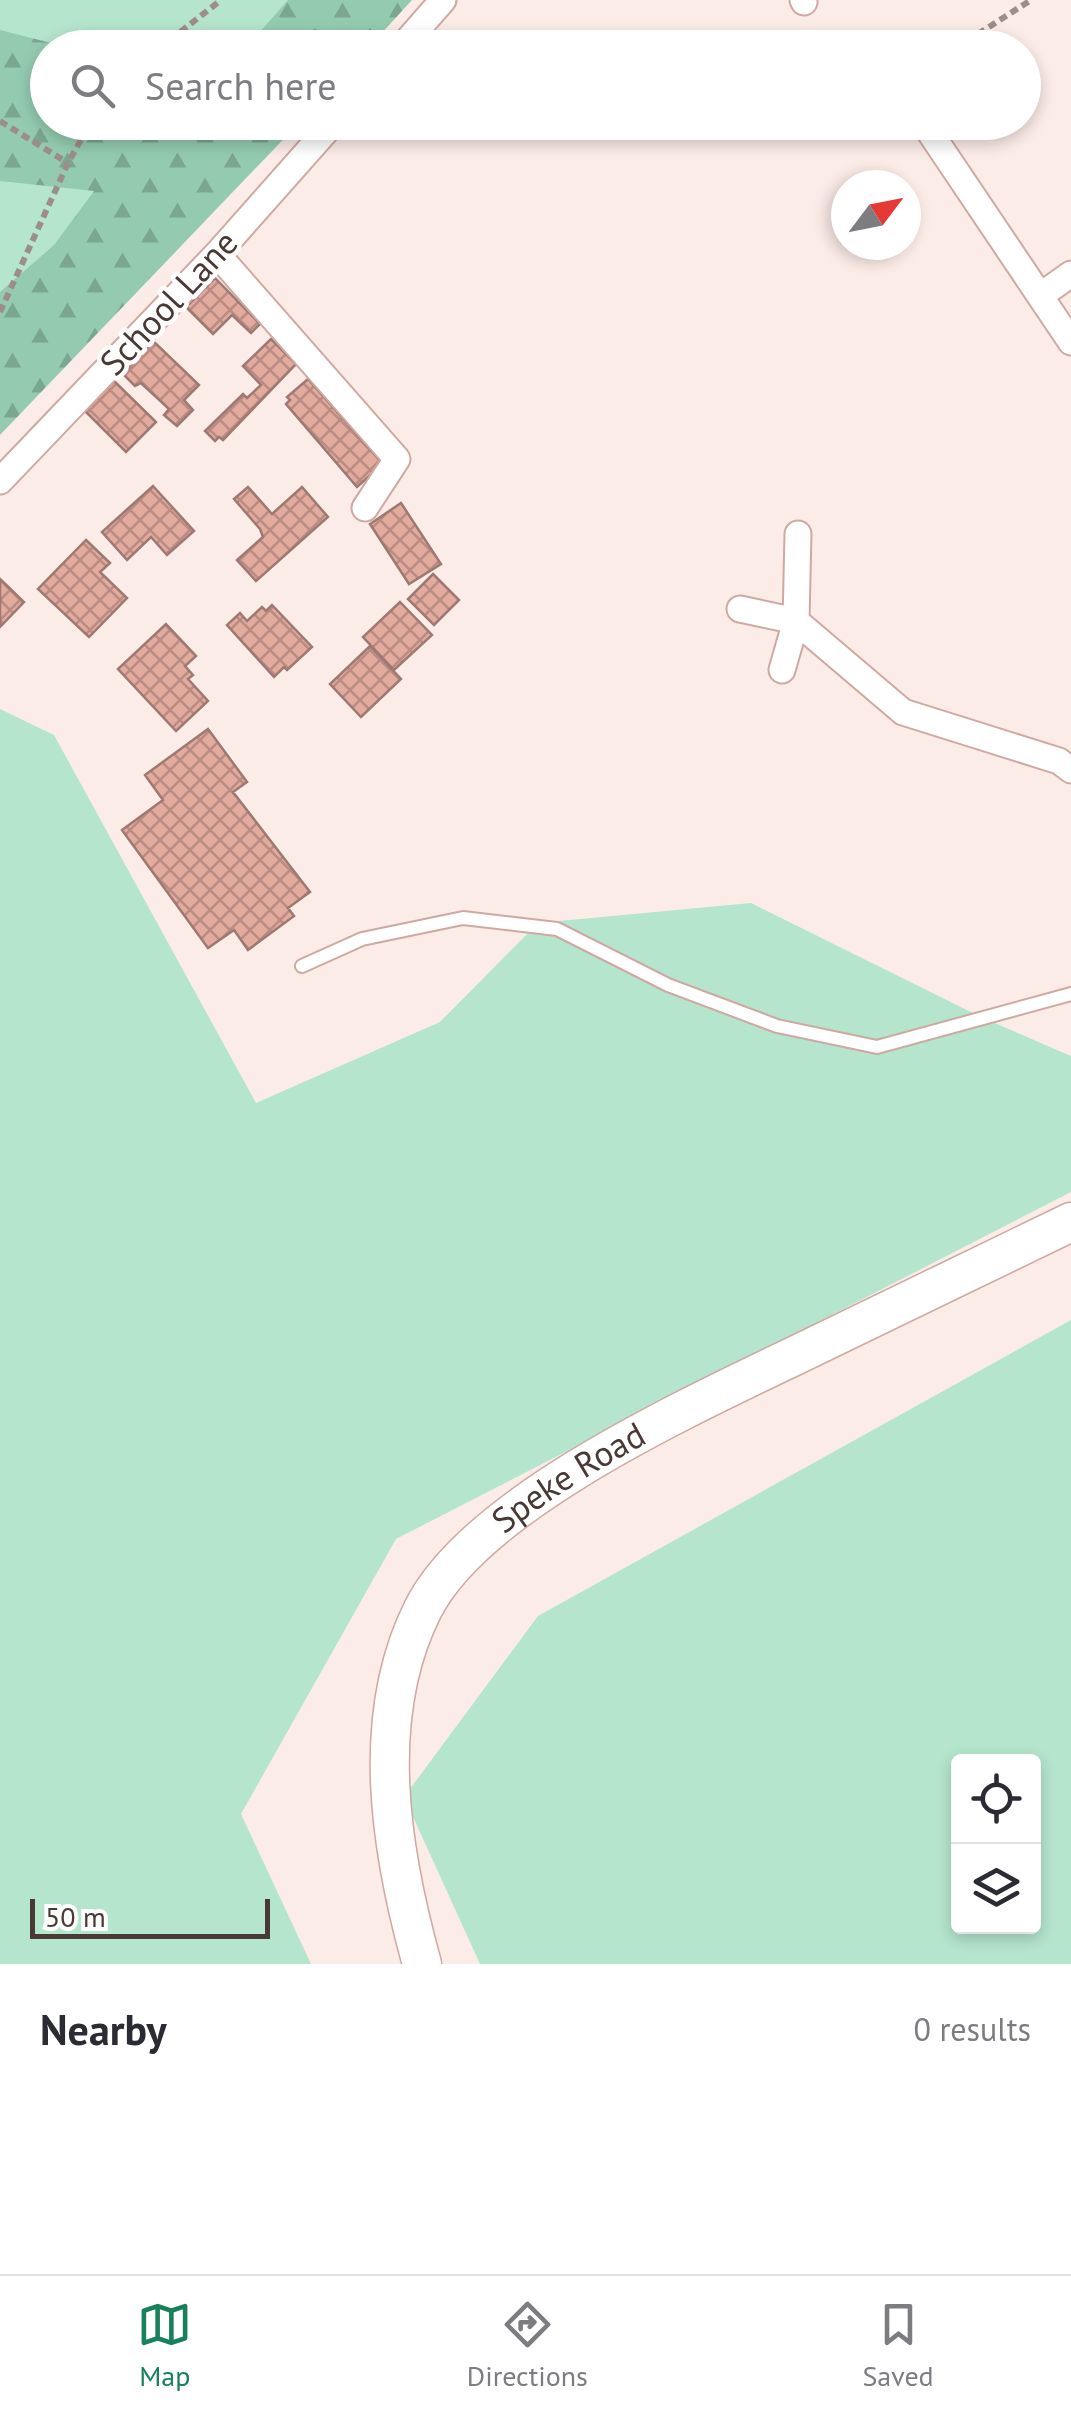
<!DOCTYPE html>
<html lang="en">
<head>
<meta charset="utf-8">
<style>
  body { margin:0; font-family:"PT Sans",sans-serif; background:#f7f7f7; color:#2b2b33 }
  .controls { position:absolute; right:30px; bottom:30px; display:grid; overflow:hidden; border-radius:10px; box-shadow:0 5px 15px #0003 }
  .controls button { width:90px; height:90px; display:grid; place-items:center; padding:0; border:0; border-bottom:2px solid #e1e1e2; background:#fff; color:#2b2b33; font:50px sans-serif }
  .compass { position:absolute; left:831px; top:170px; width:90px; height:90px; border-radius:50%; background:#fff; box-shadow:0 5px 15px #0003; rotate:58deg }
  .scale { position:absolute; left:30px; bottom:25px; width:240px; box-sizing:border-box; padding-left:10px; border:5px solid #483935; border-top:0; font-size:28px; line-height:35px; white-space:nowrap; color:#483935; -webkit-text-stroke:8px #fdfdfd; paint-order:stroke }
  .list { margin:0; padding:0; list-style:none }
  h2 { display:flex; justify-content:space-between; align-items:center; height:130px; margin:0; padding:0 40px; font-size:42px }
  h2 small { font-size:32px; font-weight:400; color:#7c7c81 }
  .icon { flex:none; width:55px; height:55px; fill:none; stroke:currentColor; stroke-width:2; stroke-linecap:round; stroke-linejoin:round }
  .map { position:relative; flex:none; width:1071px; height:1964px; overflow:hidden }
  .search { position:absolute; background:#fff; box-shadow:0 5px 15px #0003; left:30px; right:30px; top:30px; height:110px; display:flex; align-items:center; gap:25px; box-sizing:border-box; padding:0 35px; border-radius:55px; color:#7c7c81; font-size:38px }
  .sheet { height:310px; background:#fff }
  nav { display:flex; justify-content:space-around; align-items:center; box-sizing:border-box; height:140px; border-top:2px solid #e1e1e2; background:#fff; font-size:28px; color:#7c7c81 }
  nav a { display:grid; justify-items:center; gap:5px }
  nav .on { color:#18805a }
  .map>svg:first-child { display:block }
  .green { fill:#b5e5cd; fill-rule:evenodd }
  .forest { fill:url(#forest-firs) }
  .building { fill:url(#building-cross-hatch); stroke:#9d7972; stroke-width:2.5 }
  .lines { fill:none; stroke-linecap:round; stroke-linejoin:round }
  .lane-casing { stroke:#cfa9a1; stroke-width:16 }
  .street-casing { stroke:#cfa9a1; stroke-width:29 }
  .secondary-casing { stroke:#cfa9a1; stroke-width:41 }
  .path { stroke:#9d8d89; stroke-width:6; stroke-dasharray:8 5; stroke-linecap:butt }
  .lane { stroke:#fff; stroke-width:12 }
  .street { stroke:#fff; stroke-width:25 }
  .secondary { stroke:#fff; stroke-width:38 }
  .labels { text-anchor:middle; stroke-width:9; stroke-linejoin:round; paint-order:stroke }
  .street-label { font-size:35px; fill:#483935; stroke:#fdfdfd }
</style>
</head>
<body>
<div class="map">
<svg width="1071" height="1964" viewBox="0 0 1071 1964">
  <defs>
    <pattern id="forest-firs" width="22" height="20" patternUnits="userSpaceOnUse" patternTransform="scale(2.5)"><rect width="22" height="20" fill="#94cbb0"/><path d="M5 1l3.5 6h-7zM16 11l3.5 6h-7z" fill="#7ba690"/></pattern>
    <pattern id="building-cross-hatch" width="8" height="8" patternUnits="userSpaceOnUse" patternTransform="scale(2.5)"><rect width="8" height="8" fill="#e3aa9e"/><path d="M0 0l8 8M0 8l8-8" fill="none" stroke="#ba8b82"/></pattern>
  </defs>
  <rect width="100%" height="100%" fill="#fcece8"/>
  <path class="green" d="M0,0H395L351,47L48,48V122L282,123L0,428Z
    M0,709L54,735L256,1103L440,1022L538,923L751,903L981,1017L1071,1056V1192L396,1539L241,1814L311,1964H0Z
    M1071,1320V1964H480L404,1797L538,1616ZM958,1762H1034V1926H958Z"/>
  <path class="forest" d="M288,0H412L369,47H229L259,33Z
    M0,30L67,47L48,48V122L299,123L0,435V292L54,245L94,191L0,181Z"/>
  <path class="building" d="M215,278L260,324L251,333L232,315L213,334L186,307Z
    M271,339L296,364L223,440L219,437L215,441L205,431L243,394L247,398L261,385L243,366Z
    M153,341L199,385L184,400L193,410L177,426L164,415L169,409L141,383L135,386L123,374Z
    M308,379L383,464L357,487L286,404L290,400L287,397Z
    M114,381L156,422L126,452L84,410Z
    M153,486L194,531L167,555L151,537L127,560L102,532Z
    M248,487L272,514L302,487L328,517L256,581L237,560L263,537L260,529L234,499Z
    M401,503L441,564L409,584L370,524Z
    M86,540L110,563L100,572L127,598L89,637L38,589Z
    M433,574L459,600L434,625L408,599Z
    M0,579L24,602L0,627Z
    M400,602L432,635L394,670L363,637Z
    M272,605L312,647L287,670L284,667L274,677L227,625L240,613L247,621L262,607L266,611Z
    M166,624L196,656L185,666L193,675L188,679L208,701L176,731L118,669Z
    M370,646L401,679L361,717L330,684Z
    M208,729L247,782L233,792L310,892L288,908L294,916L248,950L234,930L208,948L122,830L163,800L145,775Z"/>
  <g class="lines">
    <defs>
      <path id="lane" d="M302,966L362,939L463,918L557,929L668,985L777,1026L877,1047L1071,994"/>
      <path id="street" d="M803,0L804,2
        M401,48L443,0
        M923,122L1071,342
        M217,254L397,459L365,508
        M1040,296L1071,274
        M0,481L217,254L334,122
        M740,609L796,621L903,712L1059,761L1071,770
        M782,670L796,621L798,534"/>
      <g id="secondary">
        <path id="s1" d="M422,1964C391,1853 368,1718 423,1609C479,1498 709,1398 819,1344C903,1303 987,1263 1071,1222"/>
      </g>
    </defs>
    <use href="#lane" class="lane-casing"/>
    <use href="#street" class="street-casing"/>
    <use href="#secondary" class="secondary-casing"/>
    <path class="path" d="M160,48L221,0
      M956,48L1031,0
      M0,121L68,163
      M0,312L68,163L91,122"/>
    <use href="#lane" class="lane"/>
    <use href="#street" class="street"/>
    <use href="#secondary" class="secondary"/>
  </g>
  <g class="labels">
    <g class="street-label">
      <text transform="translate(169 303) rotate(-47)" y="12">School Lane</text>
      <text dy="12" stroke="none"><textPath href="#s1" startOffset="562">Speke Road</textPath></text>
    </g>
  </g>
</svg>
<div class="controls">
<button><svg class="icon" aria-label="locate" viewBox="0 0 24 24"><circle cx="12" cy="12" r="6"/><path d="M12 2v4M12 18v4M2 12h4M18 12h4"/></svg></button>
<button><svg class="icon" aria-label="layers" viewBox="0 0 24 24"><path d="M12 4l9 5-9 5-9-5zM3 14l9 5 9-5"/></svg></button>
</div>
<svg class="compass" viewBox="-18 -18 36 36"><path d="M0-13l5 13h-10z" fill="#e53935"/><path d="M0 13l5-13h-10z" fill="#7c7c81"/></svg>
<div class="scale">50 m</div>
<div class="search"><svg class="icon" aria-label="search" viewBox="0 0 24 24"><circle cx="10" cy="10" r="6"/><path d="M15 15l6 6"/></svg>Search here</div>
</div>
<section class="sheet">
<h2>Nearby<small>0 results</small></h2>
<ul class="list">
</ul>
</section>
<nav>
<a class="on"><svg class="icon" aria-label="map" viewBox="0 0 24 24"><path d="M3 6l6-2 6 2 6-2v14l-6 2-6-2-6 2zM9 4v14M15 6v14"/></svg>Map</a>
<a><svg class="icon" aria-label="directions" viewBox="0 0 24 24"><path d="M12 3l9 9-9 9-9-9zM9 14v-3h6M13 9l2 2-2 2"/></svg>Directions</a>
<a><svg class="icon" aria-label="saved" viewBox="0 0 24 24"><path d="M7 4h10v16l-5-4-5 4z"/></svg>Saved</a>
</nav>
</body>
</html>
